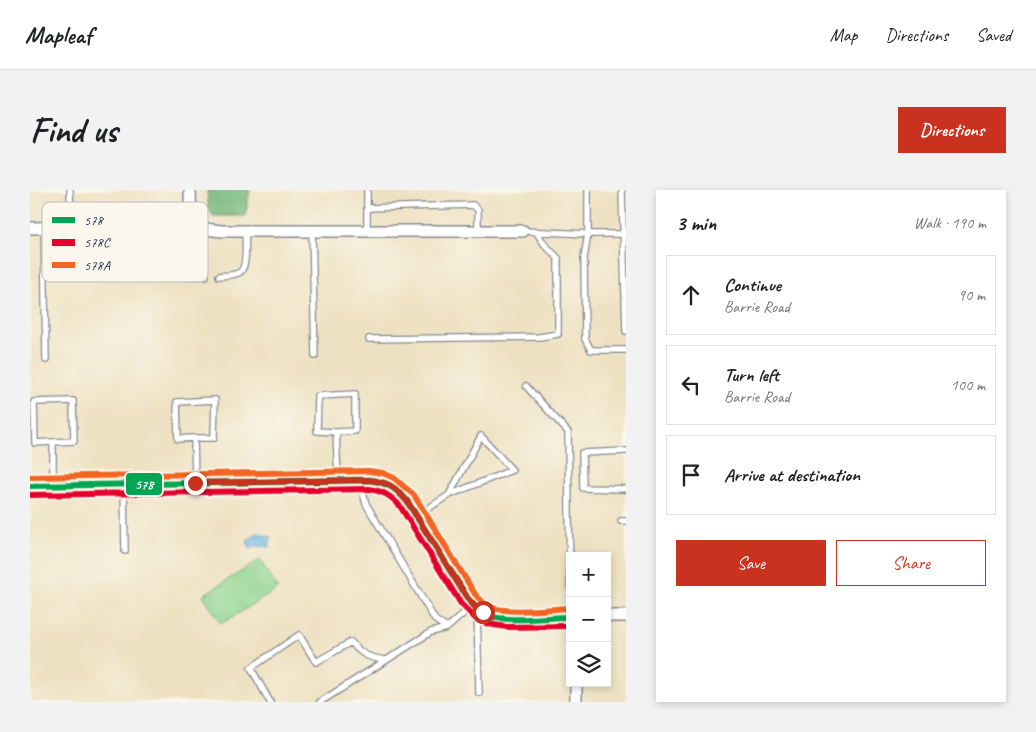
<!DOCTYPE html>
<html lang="en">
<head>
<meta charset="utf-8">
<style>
  body { margin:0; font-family:Caveat,sans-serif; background:#f2f2f2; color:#202124 }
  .controls { position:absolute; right:15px; bottom:15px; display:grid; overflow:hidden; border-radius:0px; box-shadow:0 2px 8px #0003 }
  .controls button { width:45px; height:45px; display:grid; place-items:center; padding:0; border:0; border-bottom:1px solid #e0e0e0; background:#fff; color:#202124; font:25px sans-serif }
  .stop { position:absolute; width:15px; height:15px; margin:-11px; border:4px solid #c8321e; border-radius:50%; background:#fff }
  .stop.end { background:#c8321e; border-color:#fff; box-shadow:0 1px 5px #0008 }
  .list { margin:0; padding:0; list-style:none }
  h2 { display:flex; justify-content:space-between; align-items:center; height:65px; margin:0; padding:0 20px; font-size:21px }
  h2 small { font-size:16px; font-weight:400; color:#757577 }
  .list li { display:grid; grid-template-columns:32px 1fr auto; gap:15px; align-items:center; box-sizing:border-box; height:80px; margin:0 10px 10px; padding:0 10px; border:1px solid #e0e0e0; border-radius:0px }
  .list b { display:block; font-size:19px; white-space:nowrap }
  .list p { margin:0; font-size:16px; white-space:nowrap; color:#757577 }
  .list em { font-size:16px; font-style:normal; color:#757577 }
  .actions { display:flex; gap:10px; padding:15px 20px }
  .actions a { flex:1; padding:11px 0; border:1px solid #c8321e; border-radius:0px; text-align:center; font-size:18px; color:#c8321e }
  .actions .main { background:#c8321e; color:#fff }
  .icon { flex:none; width:28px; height:28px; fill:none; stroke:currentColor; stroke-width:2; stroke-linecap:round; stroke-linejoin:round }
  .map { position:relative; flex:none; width:596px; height:512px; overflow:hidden; border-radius:0px }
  header { display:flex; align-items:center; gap:30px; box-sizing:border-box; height:70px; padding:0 25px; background:#fff; border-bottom:1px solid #e0e0e0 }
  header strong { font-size:24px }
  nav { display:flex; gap:28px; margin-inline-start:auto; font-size:18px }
  .intro { display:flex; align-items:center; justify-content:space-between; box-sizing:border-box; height:120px; padding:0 30px }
  h1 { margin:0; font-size:35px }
  .button { padding:12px 22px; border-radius:0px; background:#c8321e; color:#fff; font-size:18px; font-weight:700 }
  main { display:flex; gap:30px; padding:0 30px }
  aside { flex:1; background:#fff; border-radius:0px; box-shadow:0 2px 8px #0003 }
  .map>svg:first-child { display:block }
  .green { fill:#90d58f; stroke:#568276 }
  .forest { fill:#74b67a; stroke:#48726c }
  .water { fill:#69b7e3; stroke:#4273a0 }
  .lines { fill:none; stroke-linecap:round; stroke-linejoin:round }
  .lane-casing { stroke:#848890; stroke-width:8 }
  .street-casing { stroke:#848890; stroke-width:14 }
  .lane { stroke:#fff; stroke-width:5.5 }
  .street { stroke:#fff; stroke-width:11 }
  .bus-1-casing { stroke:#fbf7ec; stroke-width:10 }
  .bus-2-casing { stroke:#fbf7ec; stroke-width:10 }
  .bus-3-casing { stroke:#fbf7ec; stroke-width:10 }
  .bus-1 { stroke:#00a651; stroke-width:6 }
  .bus-2 { stroke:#e4002b; stroke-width:6 }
  .bus-3 { stroke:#f26522; stroke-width:6 }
  .route { stroke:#c8321e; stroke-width:6 }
  .key { fill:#fbf7ec; stroke:#b8bbc1; stroke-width:1 }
  .key-label { font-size:14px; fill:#1b2f5e }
  .line-badge { stroke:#fbf7ec; stroke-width:2 }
  .badge-label { font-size:14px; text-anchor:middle; font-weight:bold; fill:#fff }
</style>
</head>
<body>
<header>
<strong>Mapleaf</strong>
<nav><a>Map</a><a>Directions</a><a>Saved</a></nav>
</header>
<div class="intro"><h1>Find us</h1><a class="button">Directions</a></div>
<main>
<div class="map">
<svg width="596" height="512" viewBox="0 0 596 512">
  <rect width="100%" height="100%" fill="#fbf7ec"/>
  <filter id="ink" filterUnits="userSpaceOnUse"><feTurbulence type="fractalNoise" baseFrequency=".02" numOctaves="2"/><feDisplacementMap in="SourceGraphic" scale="10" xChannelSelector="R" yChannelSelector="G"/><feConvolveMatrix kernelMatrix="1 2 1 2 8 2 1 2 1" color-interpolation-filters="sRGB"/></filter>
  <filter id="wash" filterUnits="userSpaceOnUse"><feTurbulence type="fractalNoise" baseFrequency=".0096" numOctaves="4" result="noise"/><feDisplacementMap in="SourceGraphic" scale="20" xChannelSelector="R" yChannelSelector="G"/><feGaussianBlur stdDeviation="1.12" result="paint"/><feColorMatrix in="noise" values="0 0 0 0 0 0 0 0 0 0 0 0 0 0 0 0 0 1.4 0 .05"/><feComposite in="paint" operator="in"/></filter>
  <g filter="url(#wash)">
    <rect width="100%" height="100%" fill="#eee1c1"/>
    <path class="green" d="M230,370L248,399L191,434L173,405Z"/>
    <path class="forest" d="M177,0H220L215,26H183L178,18Z"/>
    <path class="water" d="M227,343L241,347L239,357L227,356L220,359L217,351Z"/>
  </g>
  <g filter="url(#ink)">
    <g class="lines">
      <defs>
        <path id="lane" d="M40,0L41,37
          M337,0V41
          M558,0V44L554,68L555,149L561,160H596
          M592,0L596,141
          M337,18L443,15L448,20V41
          M139,35C140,49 135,81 153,85C160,87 169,86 176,86
          M14,38L16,170
          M282,41L285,166
          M493,41L558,44H594
          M189,86C195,85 204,86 210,82C218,76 215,51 215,41
          M339,149L509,147L528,144V68L515,55L507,43
          M496,196L538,242L540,396
          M306,242L325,241V204L288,206L287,241L306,242L308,290
          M164,248H184L185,210L147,212L148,249L164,248L165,293
          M23,252L44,251L43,211L4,212L5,253L23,252V295
          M596,261L552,263L553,298L596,299
          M330,290L336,314L405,430L417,438
          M94,294L95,361
          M386,326L419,305L451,246L482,280L419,305
          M591,331H596
          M447,419L449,503
          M240,512L221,478L269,445L286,472L321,452C332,465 337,467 354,470
          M290,512L401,442L417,438L443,415"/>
        <path id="street" d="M160,0L161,38
          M0,38L139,35L192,41H493
          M0,296L339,290C358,292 364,296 377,311L438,409C444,416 450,423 460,426C479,431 519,427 540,427
          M577,426H596
          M546,493V512"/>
      </defs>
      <use href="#lane" class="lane-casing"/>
      <use href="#street" class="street-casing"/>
      <use href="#lane" class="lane"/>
      <use href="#street" class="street"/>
      <defs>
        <path id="bus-1" d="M0,296L339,290C356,292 366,298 377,311L438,409C443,415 449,421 456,425C475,433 518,427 540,427"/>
        <path id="bus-2" d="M0,305L339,299C353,301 361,306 370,316L431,414L445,428L458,434L477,437L540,436"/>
        <path id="bus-3" d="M0,287L339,281L353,283L364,288L384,305L445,404C449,409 454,414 460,417C479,424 519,419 540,418"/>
      </defs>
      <use href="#bus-1" class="bus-1-casing"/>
      <use href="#bus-2" class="bus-2-casing"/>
      <use href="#bus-3" class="bus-3-casing"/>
      <use href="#bus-1" class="bus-1"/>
      <use href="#bus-2" class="bus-2"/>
      <use href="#bus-3" class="bus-3"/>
    </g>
  </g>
  <g class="lines" filter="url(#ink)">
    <path class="route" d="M165,293L339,290C358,292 364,296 377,311L438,409L447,419L453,422"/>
  </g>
  <rect x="12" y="12" width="166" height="80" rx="8" class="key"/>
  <rect x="22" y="27" width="23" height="6" fill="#00a651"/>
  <rect x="22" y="49" width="23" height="7" fill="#e4002b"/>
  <rect x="22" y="72" width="23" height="6" fill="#f26522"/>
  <g class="key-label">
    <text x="54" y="35">578</text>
    <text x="54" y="57">578C</text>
    <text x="54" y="80">578A</text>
  </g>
  <rect class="line-badge" x="95" y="282" width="38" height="24" rx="5" fill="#00a651"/>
  <g class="badge-label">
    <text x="114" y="299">578</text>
  </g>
</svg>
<div class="controls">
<button>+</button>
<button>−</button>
<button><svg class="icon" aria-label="layers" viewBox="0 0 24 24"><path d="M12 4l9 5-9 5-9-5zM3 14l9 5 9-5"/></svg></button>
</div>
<div class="stop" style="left:453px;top:422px"></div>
<div class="stop end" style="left:165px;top:293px"></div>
</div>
<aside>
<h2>3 min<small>Walk · 190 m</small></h2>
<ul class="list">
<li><svg class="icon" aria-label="ahead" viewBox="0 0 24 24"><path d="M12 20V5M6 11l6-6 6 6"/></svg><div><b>Continue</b><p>Barrie Road</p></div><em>90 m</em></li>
<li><svg class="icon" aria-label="left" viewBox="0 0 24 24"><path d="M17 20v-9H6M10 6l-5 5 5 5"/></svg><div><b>Turn left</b><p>Barrie Road</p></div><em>100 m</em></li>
<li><svg class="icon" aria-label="arrive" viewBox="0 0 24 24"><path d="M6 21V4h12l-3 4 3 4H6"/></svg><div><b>Arrive at destination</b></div></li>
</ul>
<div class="actions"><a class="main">Save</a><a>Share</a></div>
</aside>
</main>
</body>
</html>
